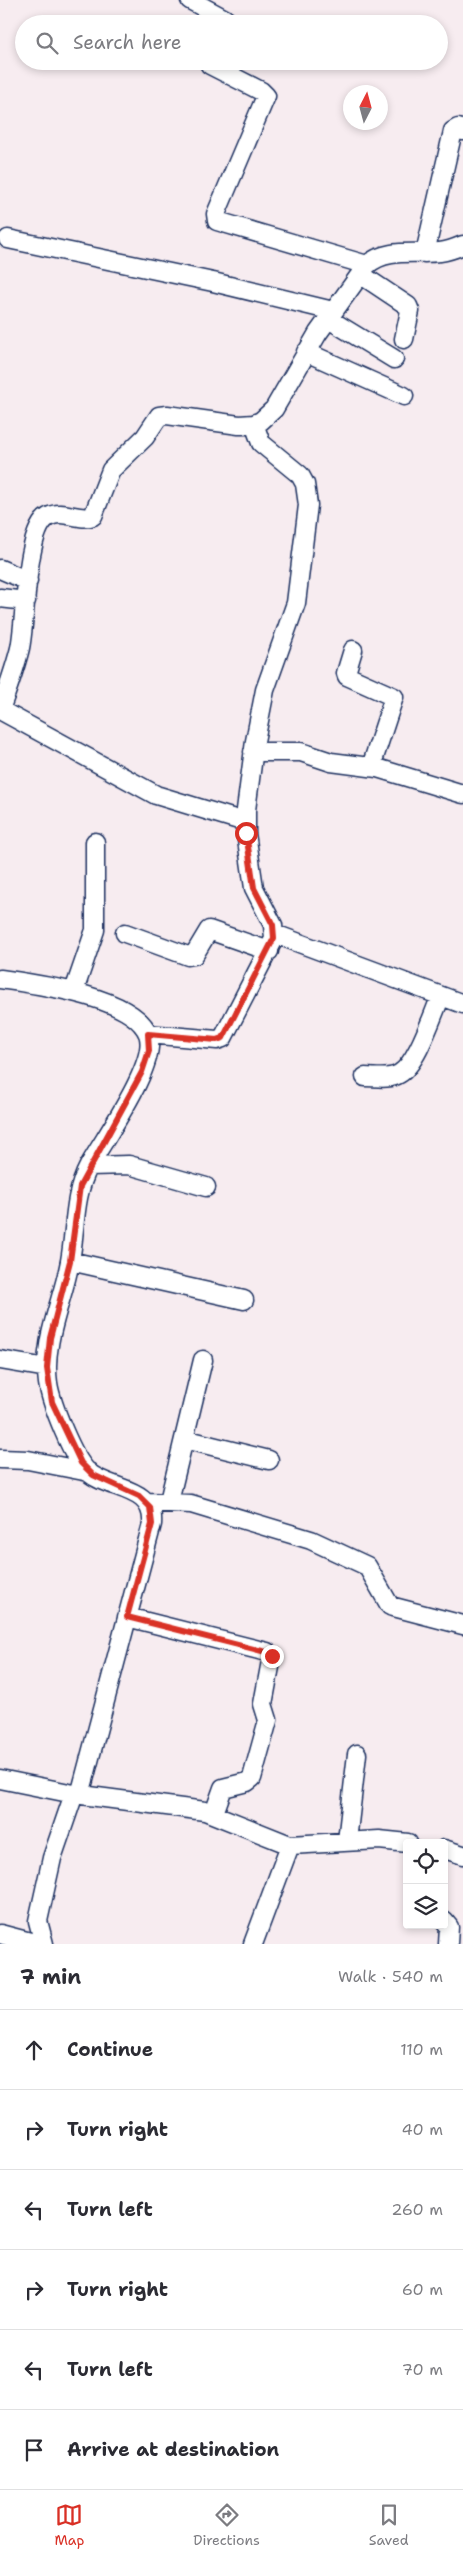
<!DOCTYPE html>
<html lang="en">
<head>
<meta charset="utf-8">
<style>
  body { margin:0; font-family:"Shantell Sans",sans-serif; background:#f7f7f7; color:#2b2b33 }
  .controls { position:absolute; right:15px; bottom:15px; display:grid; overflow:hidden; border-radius:5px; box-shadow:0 2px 8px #0003 }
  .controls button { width:45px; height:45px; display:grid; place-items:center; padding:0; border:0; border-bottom:1px solid #e1e1e2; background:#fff; color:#2b2b33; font:25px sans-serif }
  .compass { position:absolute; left:343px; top:85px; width:45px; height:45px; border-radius:50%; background:#fff; box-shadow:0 2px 8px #0003; rotate:6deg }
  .stop { position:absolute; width:15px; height:15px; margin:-11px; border:4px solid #d93025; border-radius:50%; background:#fff }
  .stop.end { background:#d93025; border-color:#fff; box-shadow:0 1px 5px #0008 }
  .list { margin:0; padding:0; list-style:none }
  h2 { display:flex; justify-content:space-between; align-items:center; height:65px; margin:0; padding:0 20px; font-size:21px }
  h2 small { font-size:16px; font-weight:400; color:#7c7c81 }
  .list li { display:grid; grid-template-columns:32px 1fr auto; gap:15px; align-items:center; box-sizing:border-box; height:80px; padding:0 20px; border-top:1px solid #e1e1e2 }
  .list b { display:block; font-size:19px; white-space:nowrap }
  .list em { font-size:16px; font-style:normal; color:#7c7c81 }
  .icon { flex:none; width:28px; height:28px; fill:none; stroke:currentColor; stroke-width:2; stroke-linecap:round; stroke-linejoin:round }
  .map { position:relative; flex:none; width:463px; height:1944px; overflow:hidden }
  .search { position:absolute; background:#fff; box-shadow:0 2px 8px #0003; left:15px; right:15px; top:15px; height:55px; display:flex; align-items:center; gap:12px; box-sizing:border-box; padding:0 18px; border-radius:28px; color:#7c7c81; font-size:19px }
  .sheet { height:545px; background:#fff }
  nav { display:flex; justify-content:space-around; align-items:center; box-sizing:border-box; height:70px; border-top:1px solid #e1e1e2; background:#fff; font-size:14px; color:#7c7c81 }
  nav a { display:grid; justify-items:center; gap:2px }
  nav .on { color:#d93025 }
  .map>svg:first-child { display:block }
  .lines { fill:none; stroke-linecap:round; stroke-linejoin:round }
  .minor-casing { stroke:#1b2f5e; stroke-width:21 }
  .minor { stroke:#fff; stroke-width:18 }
  .route { stroke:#d93025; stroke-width:6 }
</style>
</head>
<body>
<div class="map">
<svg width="463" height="1944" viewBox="0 0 463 1944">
  <rect width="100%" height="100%" fill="#f7ecf0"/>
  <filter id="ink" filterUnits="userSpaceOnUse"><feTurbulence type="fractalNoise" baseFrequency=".02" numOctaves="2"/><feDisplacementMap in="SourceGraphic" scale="10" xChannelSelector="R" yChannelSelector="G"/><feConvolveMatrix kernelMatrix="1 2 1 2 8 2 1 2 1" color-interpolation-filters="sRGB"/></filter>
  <g filter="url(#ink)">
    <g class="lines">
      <defs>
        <path id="minor" d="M190,0L225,19L227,24
          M208,61L210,65L261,91L266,96L216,214L217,221L367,265
          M8,239L213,282L333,311
          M425,253L453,131L458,128L463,131
          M360,274L408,306L410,311L404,339
          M327,318L394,359
          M306,352L404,396
          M0,569L28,581
          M0,598L26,601
          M353,650L346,673L347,676L394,697L371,767
          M0,710C7,690 15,669 20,648C26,621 25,530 48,517C63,508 79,522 93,516L111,470L145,437L159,416L167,415L239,425L254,424L261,421L274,409L318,333L367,265C387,247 416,255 440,252C448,251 456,248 463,245
          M0,710L156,795L245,822
          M253,752H301L331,762L377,768L463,794
          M125,933L188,956L194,955L209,930L269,951
          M275,934L463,1004
          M0,979C35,984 133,996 148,1034C159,1063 104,1138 89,1166C73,1196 76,1228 70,1261C63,1301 42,1341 48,1383C51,1403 73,1459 88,1472C110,1491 155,1486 152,1524L80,1795
          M74,991L95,930V842
          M148,1034L217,1040L223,1038L274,939L273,925L254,888L246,833V810L255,741L265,690L296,603L308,505L305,484L300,475L261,443L254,424
          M365,1077C376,1077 389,1080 399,1074C417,1064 432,1016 441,996
          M89,1166L129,1165L206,1187
          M70,1261L244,1300
          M0,1360L47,1368
          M184,1439L269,1460
          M0,1459L28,1460L89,1472
          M169,1501L203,1360
          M147,1502L191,1504L311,1540L367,1566L390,1606L463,1625
          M127,1617L267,1652L272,1656L263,1704L268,1720L252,1778L247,1782L223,1788L214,1813
          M0,1779L74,1794L205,1811L290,1845L379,1840L408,1843
          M347,1841L357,1754
          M444,1849L463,1855
          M444,1921L449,1927L448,1944
          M0,1934L38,1944
          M44,1944L38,1921L52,1858L74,1794
          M253,1944L290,1845"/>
      </defs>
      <use href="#minor" class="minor-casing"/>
      <use href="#minor" class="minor"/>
    </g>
  </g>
  <g class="lines" filter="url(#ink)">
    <path class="route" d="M246,833L254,888L273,925L274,938L223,1038L217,1040L148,1034L149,1051L142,1072L80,1186L70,1261L50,1338L47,1368L52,1402L81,1463L93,1475L139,1496L150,1507L152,1524L127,1617L266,1652L272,1656"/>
  </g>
</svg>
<div class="controls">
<button><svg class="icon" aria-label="locate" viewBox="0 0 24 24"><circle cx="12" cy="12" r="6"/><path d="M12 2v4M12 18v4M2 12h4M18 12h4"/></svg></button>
<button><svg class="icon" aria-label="layers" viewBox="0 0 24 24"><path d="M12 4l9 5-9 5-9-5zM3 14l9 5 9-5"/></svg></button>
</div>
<svg class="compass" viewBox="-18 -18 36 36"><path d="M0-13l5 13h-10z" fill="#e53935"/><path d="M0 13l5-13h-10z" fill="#7c7c81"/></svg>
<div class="stop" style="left:246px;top:833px"></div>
<div class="stop end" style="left:272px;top:1656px"></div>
<div class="search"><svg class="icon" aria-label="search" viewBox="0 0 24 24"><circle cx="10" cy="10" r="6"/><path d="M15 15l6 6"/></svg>Search here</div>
</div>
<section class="sheet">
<h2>7 min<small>Walk · 540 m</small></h2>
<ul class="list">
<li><svg class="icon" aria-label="ahead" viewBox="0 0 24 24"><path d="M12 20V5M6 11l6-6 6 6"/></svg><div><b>Continue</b></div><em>110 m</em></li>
<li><svg class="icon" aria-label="right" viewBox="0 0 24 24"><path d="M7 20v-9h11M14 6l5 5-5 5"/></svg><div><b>Turn right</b></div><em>40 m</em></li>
<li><svg class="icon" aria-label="left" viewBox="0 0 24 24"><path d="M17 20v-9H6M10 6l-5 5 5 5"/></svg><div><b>Turn left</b></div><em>260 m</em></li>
<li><svg class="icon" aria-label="right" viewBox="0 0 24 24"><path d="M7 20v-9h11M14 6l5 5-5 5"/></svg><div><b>Turn right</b></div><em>60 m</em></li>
<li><svg class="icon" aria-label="left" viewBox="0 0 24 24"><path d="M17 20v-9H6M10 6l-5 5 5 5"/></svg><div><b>Turn left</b></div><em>70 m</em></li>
<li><svg class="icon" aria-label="arrive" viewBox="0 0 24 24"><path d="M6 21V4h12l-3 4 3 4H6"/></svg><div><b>Arrive at destination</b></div></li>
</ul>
</section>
<nav>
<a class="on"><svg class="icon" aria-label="map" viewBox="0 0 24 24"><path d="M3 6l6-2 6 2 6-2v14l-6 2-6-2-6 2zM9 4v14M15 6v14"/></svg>Map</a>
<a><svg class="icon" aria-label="directions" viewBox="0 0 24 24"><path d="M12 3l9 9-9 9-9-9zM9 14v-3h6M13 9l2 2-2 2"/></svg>Directions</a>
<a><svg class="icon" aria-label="saved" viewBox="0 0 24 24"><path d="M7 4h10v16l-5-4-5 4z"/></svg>Saved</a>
</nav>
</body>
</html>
